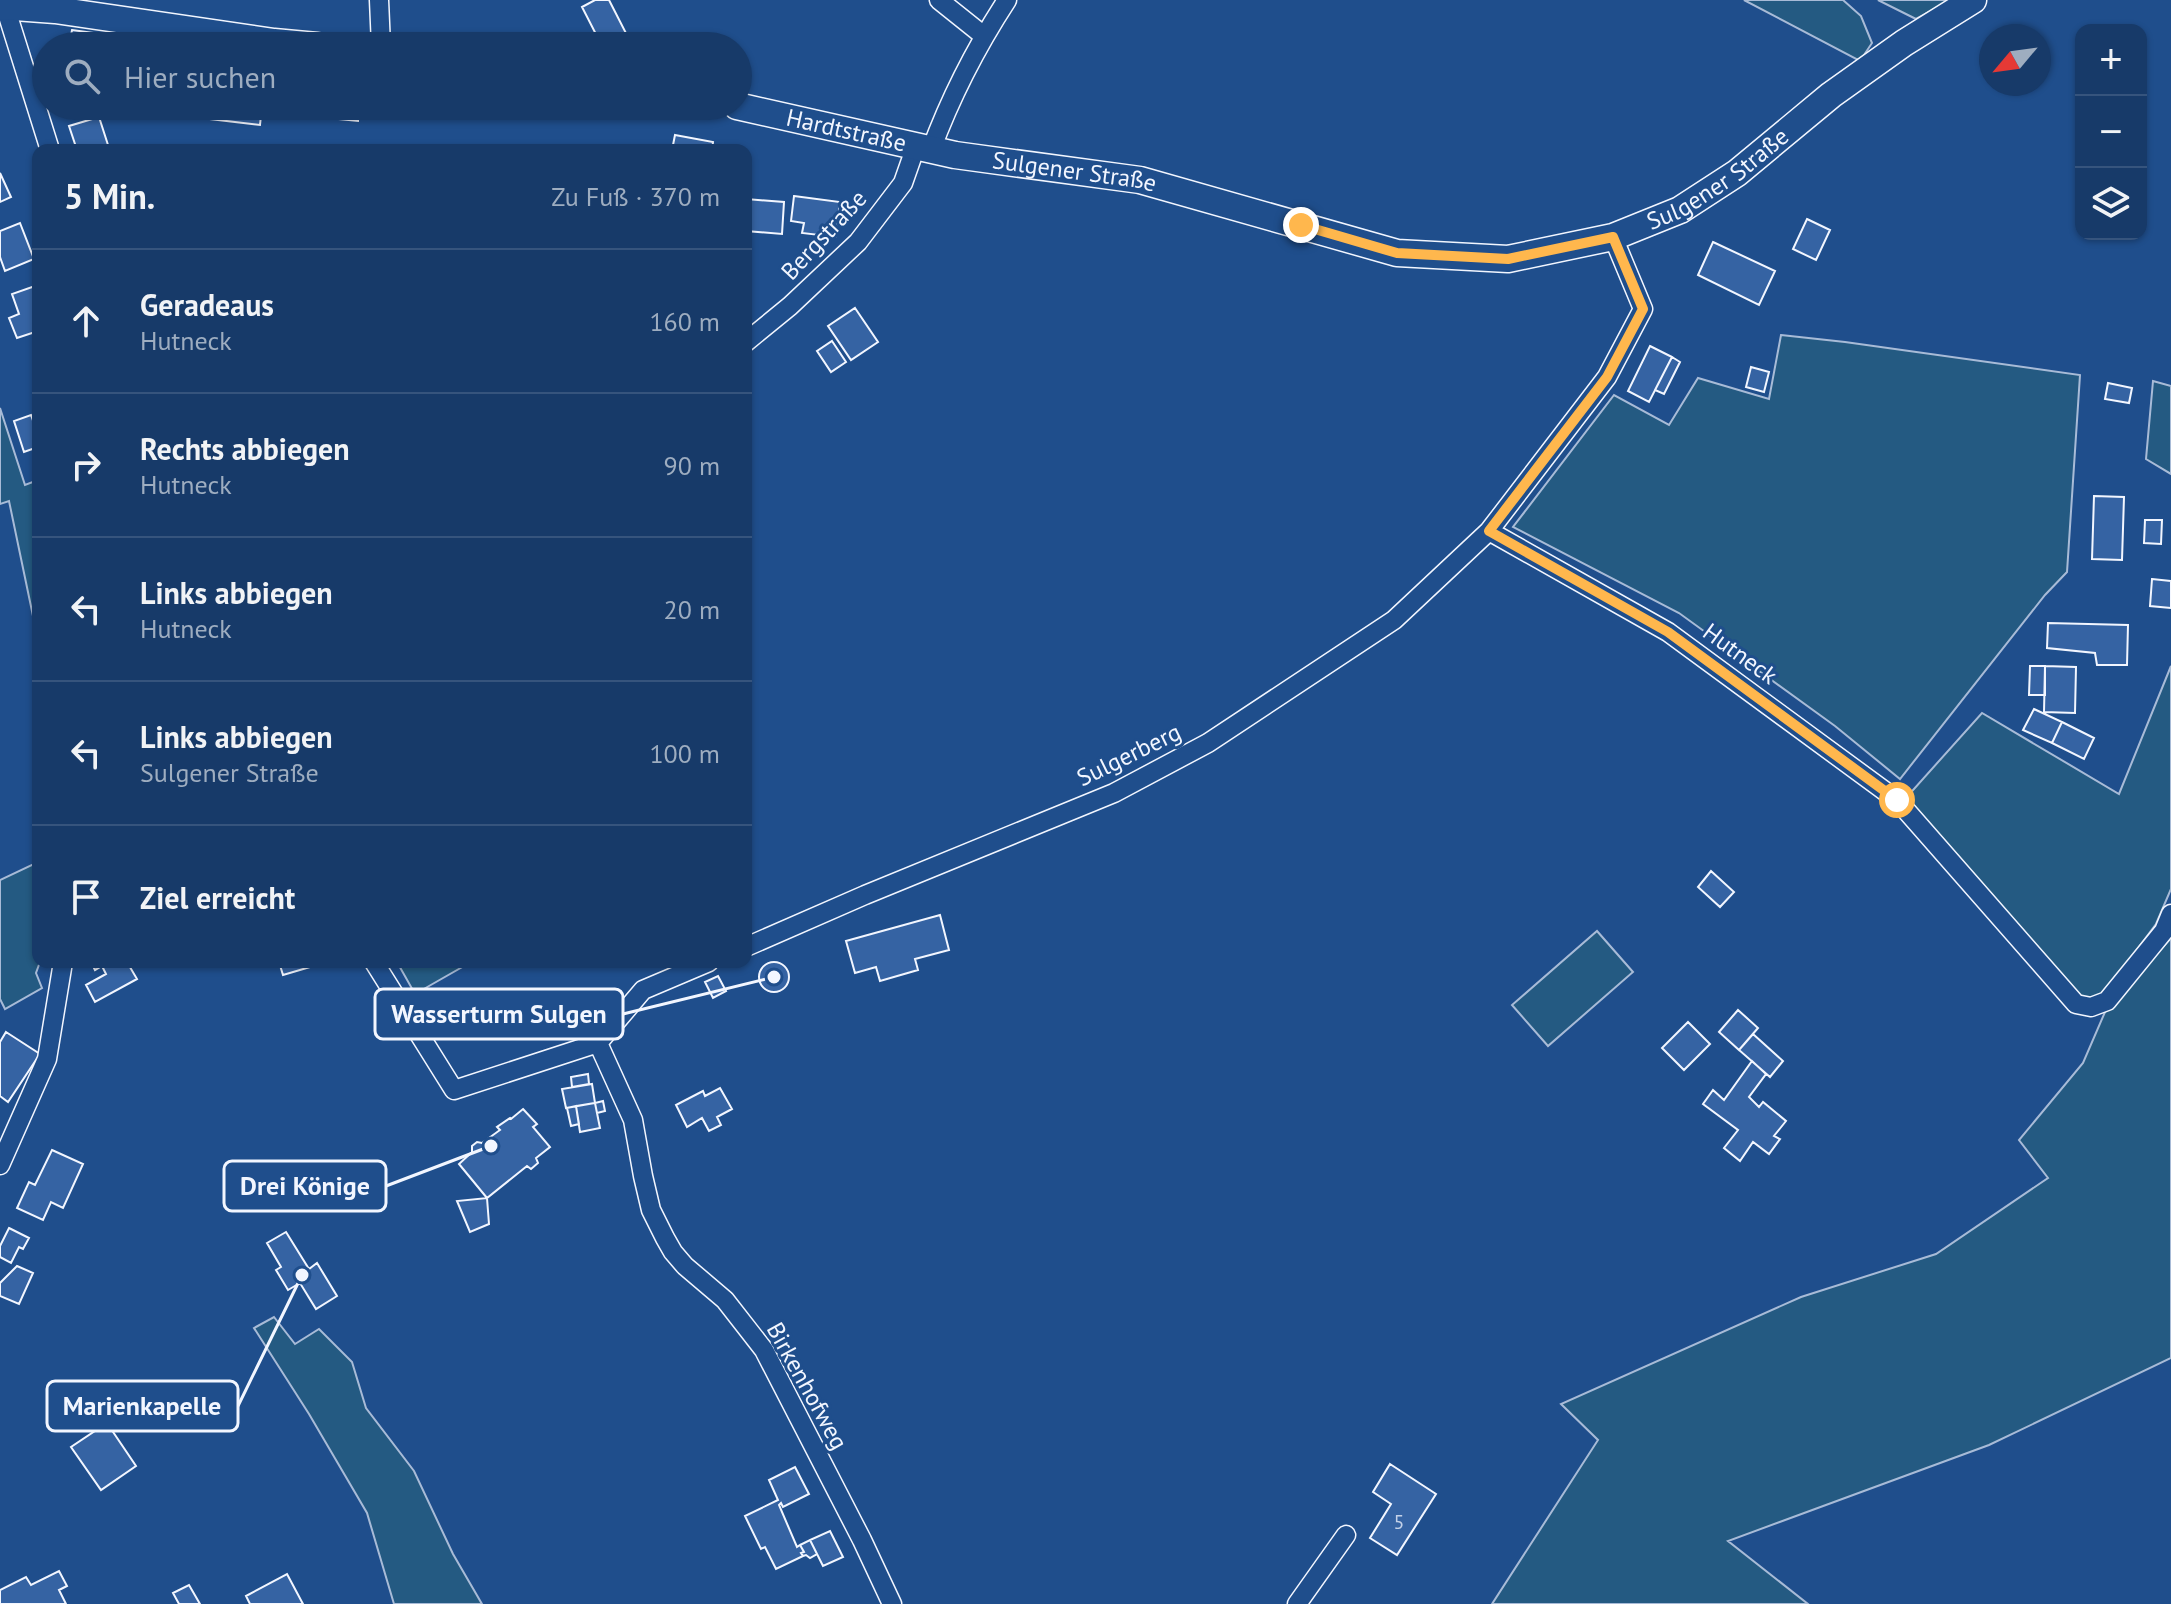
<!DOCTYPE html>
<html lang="de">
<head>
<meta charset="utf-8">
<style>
  body { margin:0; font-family:"PT Sans",sans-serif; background:#244571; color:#f1f3f6 }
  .controls { position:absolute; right:24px; top:24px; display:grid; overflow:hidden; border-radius:16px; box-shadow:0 2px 6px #0004 }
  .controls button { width:72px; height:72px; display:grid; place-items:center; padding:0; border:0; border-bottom:2px solid #36547d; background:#173a69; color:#f1f3f6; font:40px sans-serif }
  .compass { position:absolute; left:1979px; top:24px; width:72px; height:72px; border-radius:50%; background:#173a69; box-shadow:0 2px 6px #0004; rotate:241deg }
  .stop { position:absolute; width:24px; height:24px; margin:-18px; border:6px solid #ffb74d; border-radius:50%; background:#fff }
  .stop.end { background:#ffb74d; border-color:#fff; box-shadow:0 2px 8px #0008 }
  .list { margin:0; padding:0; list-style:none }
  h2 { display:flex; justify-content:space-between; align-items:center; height:104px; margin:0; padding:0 32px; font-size:34px }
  h2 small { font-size:26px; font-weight:400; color:#9eadc0 }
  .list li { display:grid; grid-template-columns:52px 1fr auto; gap:24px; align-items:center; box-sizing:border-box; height:144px; padding:0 32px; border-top:2px solid #36547d }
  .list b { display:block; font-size:30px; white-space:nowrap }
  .list p { margin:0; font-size:26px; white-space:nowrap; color:#9eadc0 }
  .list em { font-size:26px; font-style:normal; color:#9eadc0 }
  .icon { flex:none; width:44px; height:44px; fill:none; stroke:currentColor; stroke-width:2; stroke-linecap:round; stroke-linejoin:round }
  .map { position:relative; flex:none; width:2171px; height:1604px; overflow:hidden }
  .search { position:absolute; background:#173a69; box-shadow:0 2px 6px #0004; left:32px; top:32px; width:720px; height:88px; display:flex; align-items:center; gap:20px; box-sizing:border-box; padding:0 28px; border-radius:44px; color:#9eadc0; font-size:30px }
  .panel { position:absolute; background:#173a69; box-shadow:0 2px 6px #0004; left:32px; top:144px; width:720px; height:824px; border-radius:16px }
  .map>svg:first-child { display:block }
  .green { fill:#245a82; stroke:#a8bbd7; stroke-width:2 }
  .building { fill:#3563a3; stroke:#f2f6ff; stroke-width:2 }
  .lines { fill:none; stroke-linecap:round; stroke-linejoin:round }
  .minor-casing { stroke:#f2f6ff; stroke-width:21 }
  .secondary-casing { stroke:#f2f6ff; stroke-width:29 }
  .minor { stroke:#1f4e8c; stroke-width:18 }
  .secondary { stroke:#1f4e8c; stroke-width:26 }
  .route { stroke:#ffb74d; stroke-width:10 }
  .labels { text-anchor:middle; stroke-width:6; stroke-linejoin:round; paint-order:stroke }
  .number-label { font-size:20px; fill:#c3d1e8 }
  .street-label { font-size:24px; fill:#f2f6ff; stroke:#1f4e8c }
  .leader { fill:none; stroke:#f2f6ff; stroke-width:3 }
  .callout-dot { fill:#f2f6ff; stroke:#1f4e8c; stroke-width:3 }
  .callout { fill:#1f4e8c; stroke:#f2f6ff; stroke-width:3 }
  .callout-label { font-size:26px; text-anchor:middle; font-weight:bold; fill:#f2f6ff }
</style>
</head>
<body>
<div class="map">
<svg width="2171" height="1604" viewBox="0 0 2171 1604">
  <rect width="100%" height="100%" fill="#1f4e8c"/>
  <path class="green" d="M1744,0H1843L1861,16L1872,43L1860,61Z
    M1878,0H1951L1916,19Z
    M1781,335L1845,342L2080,375L2067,572L2045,595L1900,779L1835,726L1679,613L1513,527L1614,395L1669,425L1698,378L1769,399Z
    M2153,381L2171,386V474L2146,459Z
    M0,408L25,485L38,480V640L9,501L0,504Z
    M2171,666V889L2156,924L2104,994L2094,1000L2077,1001L1905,799L1982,713L2119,794Z
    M38,862V962H40L36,973L42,988L5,1009L0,999V880Z
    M1597,931L1633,972L1548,1046L1512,1005Z
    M2171,938V1358L1989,1445L1728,1541L1808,1604H1492L1598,1440L1561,1404L1801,1297L1936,1254L2048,1178L2019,1140L2083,1063L2105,1012Z
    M397,962H471L415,994Z
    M274,1317L295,1344L319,1329L352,1362L366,1408L414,1471L453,1554L482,1604H394L367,1513L309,1414L254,1328Z"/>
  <path class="building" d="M595,0H609L630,41L621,46H602L582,7Z
    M72,30L145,40V46H69Z
    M186,106H262L260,125L185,116Z
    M330,106H359L358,121L329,118Z
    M407,106H434V118H407Z
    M487,106H541L540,115Z
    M99,117L109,148L103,150H77L69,126Z
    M675,135L713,142L712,150H672Z
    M0,173L11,197L0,202Z
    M794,196L840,202L836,237L802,233L804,223L791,221Z
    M746,199L784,202L782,234L746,231Z
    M1807,219L1830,230L1816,260L1793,249Z
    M20,223L34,259L5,271L0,257V231Z
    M1713,242L1775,271L1759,305L1698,275Z
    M35,286L38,292V340L35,332L17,338L9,318L19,314L12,294Z
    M855,308L878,342L851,360L828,326Z
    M832,341L846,362L831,372L817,351Z
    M1650,346L1672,357L1649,402L1628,391Z
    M1672,357L1680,362L1664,394L1655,390Z
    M1751,367L1769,372L1764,392L1746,387Z
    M2108,383L2132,388L2129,403L2105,399Z
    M31,415L38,435V447L24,452L14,421Z
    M2094,496L2124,497L2122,560L2092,559Z
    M2145,520H2162L2161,544L2144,543Z
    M2152,579L2171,581V608L2150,606Z
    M2048,623L2128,625L2127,665H2097L2095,653L2047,648Z
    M2030,666H2045V695H2029Z
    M2045,666L2076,667L2075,713L2044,712Z
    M2034,709L2062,722L2052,743L2023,730Z
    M2062,722L2094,738L2084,759L2052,743Z
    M1711,871L1734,892L1720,907L1698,887Z
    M940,915L949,950L915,959L918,970L880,981L876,967L855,973L846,941Z
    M91,962H127L137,979L95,1002L86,985L106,974L102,966L95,970Z
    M279,962H327L283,975Z
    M759 977a15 15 0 1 1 30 0a15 15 0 1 1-30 0Z
    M718,976L726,991L713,998L705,982Z
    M1738,1010L1758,1028L1739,1050L1719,1032Z
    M1688,1022L1710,1044L1684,1070L1662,1048Z
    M6,1032L40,1054L8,1102L0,1096V1042Z
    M1753,1034L1783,1061L1770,1077L1739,1050Z
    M1752,1061L1766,1074L1749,1097L1759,1107L1763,1102L1786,1121L1774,1136L1780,1139L1769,1154L1753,1142L1740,1161L1724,1148L1738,1130L1703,1104L1713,1090L1724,1100Z
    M588,1074L589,1084L572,1087L571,1077Z
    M592,1084L595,1103L566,1108L562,1089Z
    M720,1088L732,1109L717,1117L721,1125L709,1131L702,1118L687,1127L676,1105L703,1091L705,1096Z
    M603,1101L605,1111L597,1113L595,1103Z
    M595,1103L600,1128L580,1132L576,1106Z
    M576,1106L579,1124L571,1126L567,1108Z
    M523,1109L537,1124L533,1127L550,1147L536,1158L538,1163L531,1169L527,1166L487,1198L459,1164L472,1152V1146L477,1142L482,1143L500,1130L497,1127L510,1118L511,1119Z
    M52,1150L83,1164L63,1208L51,1202L43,1220L17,1208L29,1182L35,1185Z
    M487,1198L489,1224L470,1232L457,1201Z
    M9,1228L29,1238L23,1249L19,1247L11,1263L0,1257V1246Z
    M286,1232L309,1269L317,1263L337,1296L316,1309L300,1283L288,1290L276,1270L281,1267L267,1243Z
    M17,1266L33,1273L19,1304L0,1296V1283Z
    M107,1423L136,1466L101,1490L71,1447Z
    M1390,1464L1436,1494L1397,1555L1370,1538L1391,1504L1373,1492Z
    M795,1467L809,1494L783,1507L781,1503L779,1505L797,1547L800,1545L804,1552L801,1553L803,1556L776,1569L765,1547L761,1549L745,1516L778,1500L769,1480Z
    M830,1531L843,1557L823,1566L810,1540Z
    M810,1540L817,1554L810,1558L806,1555L803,1556L801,1553L804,1552L800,1545Z
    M59,1571L67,1586L59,1590L66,1604H0V1590L26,1577L31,1585Z
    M287,1574L303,1604H250L246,1596Z
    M189,1585L200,1604H179L173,1593Z"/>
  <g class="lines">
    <defs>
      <path id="minor" d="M3,0L50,150
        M379,0L381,46
        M939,0L984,36
        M931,150C951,96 975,49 1007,0
        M746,342L790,306L858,242L903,183L916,146
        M1489,531L1668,632L1897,800L2076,1004L2091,1007L2107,1001L2164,931L2171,914
        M746,947L865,895L1114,793L1208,743L1394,620L1489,531L1607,377L1643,309L1613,237
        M374,962L454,1090L598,1043
        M598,1043L633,1120L643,1176L651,1210L665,1238L673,1252L685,1266L725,1300L764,1350L862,1540L892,1604
        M598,1043L643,990L709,962
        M0,1165L47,1059L63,962
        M1297,1604L1346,1535"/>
      <g id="secondary">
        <path d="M0,6L55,10L274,42L317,46"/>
        <path id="s1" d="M737,106L955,155L1140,180L1397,253L1508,259L1613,237L1680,210L1737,173L1831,95L1904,43L1973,0"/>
      </g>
    </defs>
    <use href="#minor" class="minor-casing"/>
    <use href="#secondary" class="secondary-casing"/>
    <use href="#minor" class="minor"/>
    <use href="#secondary" class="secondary"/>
  </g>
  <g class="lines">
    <path class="route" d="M1301,225L1397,253L1508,259L1613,237L1643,309L1607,377L1489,531L1668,632L1897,800"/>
  </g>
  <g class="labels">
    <g class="number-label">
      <text x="1399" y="1529">5</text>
    </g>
    <g class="street-label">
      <text dy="8" stroke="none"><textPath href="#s1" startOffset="112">Hardtstraße</textPath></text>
      <text dy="8" stroke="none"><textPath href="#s1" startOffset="344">Sulgener Straße</textPath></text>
      <text dy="8" stroke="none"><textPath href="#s1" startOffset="1016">Sulgener Straße</textPath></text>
      <text transform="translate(824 235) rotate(-47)" y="8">Bergstraße</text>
      <text transform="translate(1740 654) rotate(36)" y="8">Hutneck</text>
      <text transform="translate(1129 755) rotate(-26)" y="8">Sulgerberg</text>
      <text transform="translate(807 1386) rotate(61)" y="8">Birkenhofweg</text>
    </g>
  </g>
  <path class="leader" d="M774 977L623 1014M491 1146L386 1186M302 1275L238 1406"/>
  <g class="callout-dot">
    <circle cx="774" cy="977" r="8"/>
    <circle cx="491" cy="1146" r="8"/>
    <circle cx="302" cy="1275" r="8"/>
  </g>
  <g class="callout">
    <rect x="375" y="989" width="248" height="50" rx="8"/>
    <rect x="224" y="1161" width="162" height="50" rx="8"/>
    <rect x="47" y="1381" width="191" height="50" rx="8"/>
  </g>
  <g class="callout-label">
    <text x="499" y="1023">Wasserturm Sulgen</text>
    <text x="305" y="1195">Drei Könige</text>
    <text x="142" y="1415">Marienkapelle</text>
  </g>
</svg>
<div class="controls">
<button>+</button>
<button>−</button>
<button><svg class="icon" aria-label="layers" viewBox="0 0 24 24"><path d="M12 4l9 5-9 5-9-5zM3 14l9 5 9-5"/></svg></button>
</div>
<svg class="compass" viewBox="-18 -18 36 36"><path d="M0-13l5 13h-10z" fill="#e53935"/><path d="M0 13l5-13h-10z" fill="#9eadc0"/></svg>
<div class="stop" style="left:1897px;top:800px"></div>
<div class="stop end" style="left:1301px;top:225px"></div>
<div class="search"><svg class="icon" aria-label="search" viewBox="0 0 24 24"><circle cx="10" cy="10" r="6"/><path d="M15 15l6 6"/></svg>Hier suchen</div>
<section class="panel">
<h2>5 Min.<small>Zu Fuß · 370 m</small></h2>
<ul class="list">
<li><svg class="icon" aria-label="ahead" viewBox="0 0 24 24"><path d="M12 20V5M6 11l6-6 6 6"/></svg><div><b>Geradeaus</b><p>Hutneck</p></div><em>160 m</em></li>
<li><svg class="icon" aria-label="right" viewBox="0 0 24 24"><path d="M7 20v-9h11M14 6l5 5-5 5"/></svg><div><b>Rechts abbiegen</b><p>Hutneck</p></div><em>90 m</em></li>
<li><svg class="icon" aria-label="left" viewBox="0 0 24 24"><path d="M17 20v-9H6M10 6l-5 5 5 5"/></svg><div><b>Links abbiegen</b><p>Hutneck</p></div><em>20 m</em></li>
<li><svg class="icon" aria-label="left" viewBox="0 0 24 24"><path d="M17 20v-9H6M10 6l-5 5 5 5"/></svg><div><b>Links abbiegen</b><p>Sulgener Straße</p></div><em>100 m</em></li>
<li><svg class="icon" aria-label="arrive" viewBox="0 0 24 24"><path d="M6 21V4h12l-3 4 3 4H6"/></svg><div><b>Ziel erreicht</b></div></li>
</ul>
</section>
</div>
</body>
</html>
